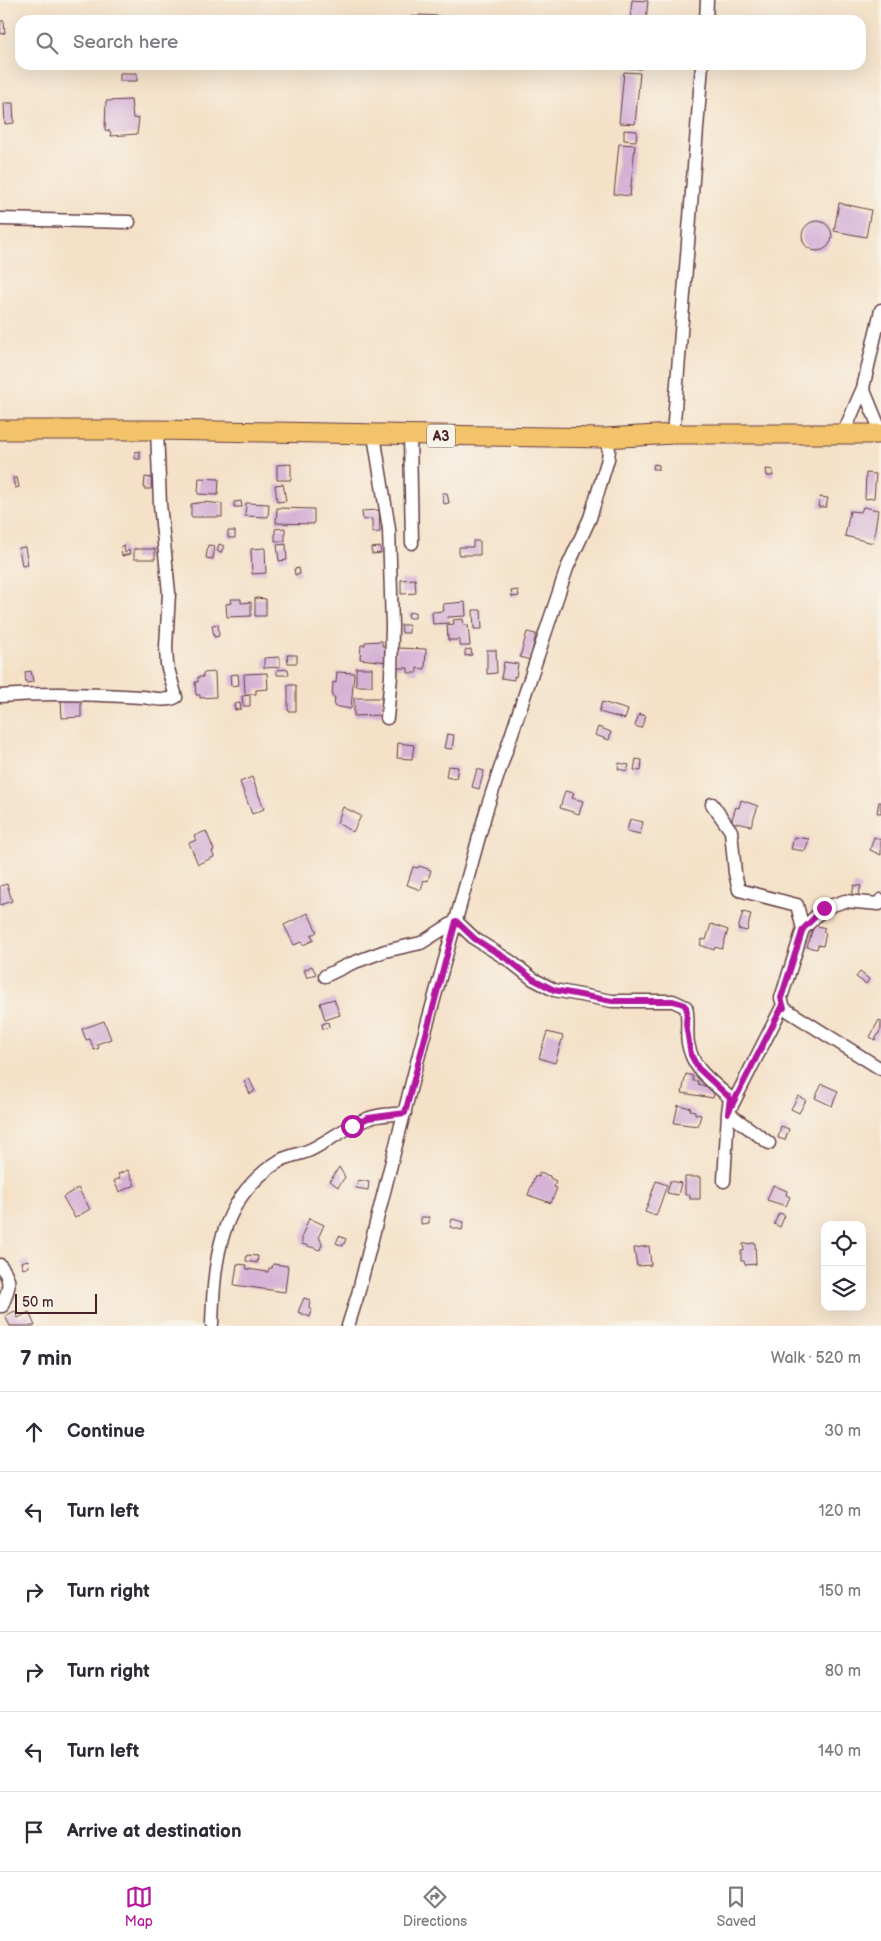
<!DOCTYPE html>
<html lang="en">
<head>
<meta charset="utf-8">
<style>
  body { margin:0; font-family:"Balsamiq Sans",sans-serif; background:#f7f7f7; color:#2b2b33 }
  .controls { position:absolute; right:15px; bottom:15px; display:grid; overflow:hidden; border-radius:10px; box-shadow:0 5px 20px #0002 }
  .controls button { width:45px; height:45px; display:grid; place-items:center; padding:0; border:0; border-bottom:1px solid #e1e1e2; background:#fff; color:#2b2b33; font:25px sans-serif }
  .scale { position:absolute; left:15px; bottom:12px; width:82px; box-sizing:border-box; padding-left:5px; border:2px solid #4a1f2b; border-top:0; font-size:14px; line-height:18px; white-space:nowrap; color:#4a1f2b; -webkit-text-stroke:4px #f7f3e8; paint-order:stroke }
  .stop { position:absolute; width:15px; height:15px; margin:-11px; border:4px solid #b5179e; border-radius:50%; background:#fff }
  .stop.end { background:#b5179e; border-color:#fff; box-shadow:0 1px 5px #0008 }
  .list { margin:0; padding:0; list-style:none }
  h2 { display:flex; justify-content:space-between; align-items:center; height:65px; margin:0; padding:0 20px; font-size:21px }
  h2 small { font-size:16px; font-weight:400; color:#7c7c81 }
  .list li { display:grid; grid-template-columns:32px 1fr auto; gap:15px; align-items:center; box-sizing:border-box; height:80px; padding:0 20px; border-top:1px solid #e1e1e2 }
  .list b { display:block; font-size:19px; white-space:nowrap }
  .list em { font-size:16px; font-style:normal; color:#7c7c81 }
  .icon { flex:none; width:28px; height:28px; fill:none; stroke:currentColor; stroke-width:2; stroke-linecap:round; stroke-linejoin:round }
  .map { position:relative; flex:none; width:881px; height:1326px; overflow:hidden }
  .search { position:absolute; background:#fff; box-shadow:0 5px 20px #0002; left:15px; right:15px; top:15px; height:55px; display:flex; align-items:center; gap:12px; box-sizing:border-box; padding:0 18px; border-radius:15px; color:#7c7c81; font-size:19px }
  .sheet { height:545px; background:#fff }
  nav { display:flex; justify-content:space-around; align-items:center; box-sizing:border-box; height:70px; border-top:1px solid #e1e1e2; background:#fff; font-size:14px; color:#7c7c81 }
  nav a { display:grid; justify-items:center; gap:2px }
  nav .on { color:#b5179e }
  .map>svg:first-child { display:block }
  .building { fill:#d5b1d6 }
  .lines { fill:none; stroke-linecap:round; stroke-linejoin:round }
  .minor-casing { stroke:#643c43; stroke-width:15 }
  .highway-casing { stroke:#643c43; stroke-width:21 }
  .minor { stroke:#fff; stroke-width:12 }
  .highway { stroke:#f2c36a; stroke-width:19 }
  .route { stroke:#b5179e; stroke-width:6 }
  .labels { text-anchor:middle; stroke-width:5; stroke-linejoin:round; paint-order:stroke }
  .shield { fill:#f7f3e8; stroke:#7e5f64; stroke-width:1 }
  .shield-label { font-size:14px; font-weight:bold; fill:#4a1f2b }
</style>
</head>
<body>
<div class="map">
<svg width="881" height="1326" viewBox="0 0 881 1326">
  <rect width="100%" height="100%" fill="#f7f3e8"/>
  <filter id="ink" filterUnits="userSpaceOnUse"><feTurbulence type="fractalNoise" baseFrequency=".02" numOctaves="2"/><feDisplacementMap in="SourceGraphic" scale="10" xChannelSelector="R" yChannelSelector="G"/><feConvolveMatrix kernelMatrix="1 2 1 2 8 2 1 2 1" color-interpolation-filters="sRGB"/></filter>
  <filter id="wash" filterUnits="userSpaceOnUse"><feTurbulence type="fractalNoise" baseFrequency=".0096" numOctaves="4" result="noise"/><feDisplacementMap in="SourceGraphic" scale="20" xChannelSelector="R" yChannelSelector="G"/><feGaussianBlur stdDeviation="1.12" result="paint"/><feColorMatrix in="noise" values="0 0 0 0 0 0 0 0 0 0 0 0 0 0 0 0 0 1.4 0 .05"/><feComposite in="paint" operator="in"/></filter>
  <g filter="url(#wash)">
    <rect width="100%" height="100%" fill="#f4e1c8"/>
    <g id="blocks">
      <path class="building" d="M632,0L648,1L646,20H630Z
        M419,15L442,16L441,18H451V20H411L412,16L419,17Z
        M0,21H4L5,33L0,34Z
        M629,65H642L641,69L629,68Z
        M624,72L640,73L635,124L619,123Z
        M120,73H137V81H120Z
        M131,100L133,118L139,119L137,134L111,136L110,131L105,130L106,101Z
        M4,103H13L14,123L5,124Z
        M624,130L637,131L636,141L624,140Z
        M619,144L635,145L630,196L614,194Z
        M839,203L871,210L866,237L834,231Z
        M802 236a15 15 0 1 1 30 0a15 15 0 1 1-30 0Z
        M140,451V459H135V452Z
        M291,464V480H277V465Z
        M654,464L659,465V469H653Z
        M766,469L773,470V476H767Z
        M866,473L876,474L874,498L865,499Z
        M145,477L152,478L151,489H144Z
        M13,478H17L19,487L15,488Z
        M199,478L219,479L218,495L198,494Z
        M283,484L286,501L277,502L275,485Z
        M442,493H447L449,503L444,504Z
        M820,497L828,498L826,507H818Z
        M241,501L242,507H234V502Z
        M204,502L222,504V517H191V504Z
        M246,503L269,504L268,517L245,516Z
        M863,507L878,510L873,543L845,536L850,511L861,512Z
        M277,508L314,509V524L276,523Z
        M379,510L380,532L372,533V519L363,520L362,511Z
        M285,528V541H275V529Z
        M228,531H235V538H228Z
        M473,541H480V555H459V547H473Z
        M219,544L224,546L221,553L217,551Z
        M286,544L287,560L279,561L277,545Z
        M124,545L125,553L129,550L130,554L122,556L121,546Z
        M208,545L215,546L213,559L206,558Z
        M25,547L28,565L22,566L19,548Z
        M380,547L381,553L372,554L371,548Z
        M265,548L266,573L252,574L251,549Z
        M134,549H155V559H134Z
        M299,568L300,574L295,575L294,569Z
        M415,579L416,593L401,594V580Z
        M518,590L519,596L512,597L511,591Z
        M255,598L266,599V616H255Z
        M231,599H241V603L251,602V616L227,617L226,604L232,603Z
        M465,602L466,616L448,617L449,623L433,624L432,612L444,611L443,604Z
        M473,610H481L482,629H474Z
        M415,612V618H409L408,613Z
        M463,619L464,625H468L470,646H460V640H448L447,625L454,624L453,620Z
        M218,624L219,636L214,637L212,625Z
        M401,625H409V633H402Z
        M527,632L536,634L530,660L520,657Z
        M382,641V646H388V662L360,659L361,645H365V642Z
        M396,648L426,649L425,669L417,668V673H408V668H395Z
        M471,649L472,655L465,656V650Z
        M487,650H496L497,673L487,674Z
        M287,655H297V663H288Z
        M280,657V667L264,668V658Z
        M504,662L518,664L516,677L514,676V680L501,678Z
        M356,668H372V686H356Z
        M288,669L289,675H277V670Z
        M31,671L33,682L26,683L25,672Z
        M215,672L216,697L200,698V695H196L195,682H198V677H203V673Z
        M337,672L354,673L351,709L334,706L335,697H332L333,682L336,683Z
        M267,673L268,689L256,690V694H245L244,674Z
        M238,674L239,685L231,686L230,675Z
        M288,685H296V711H288Z
        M250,695V706H243L242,696Z
        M81,698V717L62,718L61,699Z
        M354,698H382V715L354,716Z
        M602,702L628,710L625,719L599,712Z
        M240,703L241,709L235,710L234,704Z
        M639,714L646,716L641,728L635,726Z
        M598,727L611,732L609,740L595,735Z
        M447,734L454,735L452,749L444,748Z
        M398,743L414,745L412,759L397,758Z
        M636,759L642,760L641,771L634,770Z
        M619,763L629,765L627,771L618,769Z
        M448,766L458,767L456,779L446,777Z
        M477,769L484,771L479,789L472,787Z
        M252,777L264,809L252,814L240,782Z
        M565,791L574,793L572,798L583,801L579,814L560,808Z
        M741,800L758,806L751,826L731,822L736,807L739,808Z
        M879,802H881V813H877Z
        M343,807L361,816L353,832L337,823Z
        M630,819L643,822L640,834L627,831Z
        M206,831L214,850L212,851L214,857L198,864L189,843L196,840L194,836Z
        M794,837L809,839L805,851L791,849Z
        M874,837L881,840V855L870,850Z
        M419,866L431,870L428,881L424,880L421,890L407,885L413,867L418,868Z
        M7,884L12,901L0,905V886Z
        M854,885L861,886L858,897L852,896Z
        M743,912L751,914L747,931L738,929Z
        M308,913L317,932L311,935L314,940L303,945L301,942L294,945L284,925Z
        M711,924L728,930L722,949L715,947L714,950L700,945L702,939L706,940Z
        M814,925L825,928L823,931L826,933L823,946L818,945L817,949L807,947Z
        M312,966L316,974L307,978L304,970Z
        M860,972L869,979L866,984L856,977Z
        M334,999L340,1015L325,1020L320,1003Z
        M879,1020L881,1021V1029L875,1040L870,1037Z
        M104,1021L111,1039L97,1044L99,1048L94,1050L90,1039L86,1040L82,1029Z
        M328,1022L329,1027L323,1029L322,1024Z
        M547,1032L563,1036L555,1063L539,1058Z
        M686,1074L693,1076V1081H698V1084L715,1089L713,1098L682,1093Z
        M249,1078L255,1091L250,1094L244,1081Z
        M822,1084L838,1091L832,1106L815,1098Z
        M798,1096L806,1100L799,1113L791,1109Z
        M678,1105L691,1108L690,1110L695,1111V1114L701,1115L698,1126L674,1123Z
        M781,1126L789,1129L785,1140L778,1138Z
        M339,1167L345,1177L338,1187L330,1181Z
        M128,1170L135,1185L119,1192L114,1181L120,1178L118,1174Z
        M539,1173L550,1176V1178L556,1181L554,1187L557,1188L551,1203L528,1195L535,1176L539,1177Z
        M685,1177H700V1199H690V1195H685Z
        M358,1180L369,1182L368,1190L356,1188Z
        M656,1181L667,1185L656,1216L645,1212Z
        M670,1181L681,1183L678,1195L667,1193Z
        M773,1185L787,1191L786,1195L790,1197L786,1206L767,1200Z
        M78,1188L90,1209L75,1218L63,1197Z
        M779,1213L785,1215L780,1227L774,1224Z
        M421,1217H429V1223L421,1224Z
        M309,1218L324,1225L319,1236L322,1244L320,1250L302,1244V1236Z
        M452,1219L464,1222L462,1230L450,1227Z
        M339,1236L346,1239L343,1246L336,1243Z
        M755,1243L756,1264L745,1265L744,1261H741V1251H744L743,1244Z
        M649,1246L651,1265L637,1266L634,1248Z
        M247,1255L258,1256L257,1263L246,1261Z
        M28,1260L29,1267L23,1269L21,1262Z
        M237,1264L246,1265L247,1269L268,1272L269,1268H272L273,1264L288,1266L285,1292L234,1285Z
        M304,1298L310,1300L309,1308L312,1310L310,1317L298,1312Z
        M15,1311L18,1318L29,1312L35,1326H10L5,1316Z"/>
    </g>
  </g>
  <g filter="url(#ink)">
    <use href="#blocks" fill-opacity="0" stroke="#643c43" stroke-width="1"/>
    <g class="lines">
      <defs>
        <path id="minor" d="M706,20L707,0
          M0,219L129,222
          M863,388L881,432
          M673,434L702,65
          M843,434L863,388L881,310
          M374,435L389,529L392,626L391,676L387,718
          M410,436L412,543
          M0,696C47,692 95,694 142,697C152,698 167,702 176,697L167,665L166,647L169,593L160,504L157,430
          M712,804L731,831L735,873L739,890L797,905L803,929L781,998L784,1008
          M803,929L824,908L845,901L879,904L881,900
          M325,976L350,964L385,951L421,943L456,921L475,939L510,961L533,979L554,990L612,1001H673L686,1007C689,1018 686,1031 688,1043C693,1071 711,1080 730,1098L728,1113L769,1143
          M724,1181L728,1113L782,1007L881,1069
          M0,1265C13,1281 9,1288 2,1306H0
          M212,1324C214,1260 219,1197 281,1160C291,1155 304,1154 314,1148C331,1139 348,1126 367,1119C378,1114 393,1115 405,1113
          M348,1326L358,1294L423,1039L487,808L567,568L590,518L608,459L609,450L605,438"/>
        <path id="highway" d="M0,430H157L605,438L673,434H881"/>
      </defs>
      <use href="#minor" class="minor-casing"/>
      <use href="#highway" class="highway-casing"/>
      <use href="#minor" class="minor"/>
      <use href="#highway" class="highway"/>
    </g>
  </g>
  <g class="lines" filter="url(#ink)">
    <path class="route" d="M352,1126L368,1118L405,1113L456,921L475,939L510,961L533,979L554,990L612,1001H673L683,1004L686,1007L687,1012L686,1024L691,1055L698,1068L730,1098L728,1113L782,1007L784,1008L781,998L803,929L824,908"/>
  </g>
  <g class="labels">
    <rect class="shield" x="427" y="424.5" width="28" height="23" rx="4"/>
    <g class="shield-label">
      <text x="441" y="441">A3</text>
    </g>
  </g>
</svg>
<div class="controls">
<button><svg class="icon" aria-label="locate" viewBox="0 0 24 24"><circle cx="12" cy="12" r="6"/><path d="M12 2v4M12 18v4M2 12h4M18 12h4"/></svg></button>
<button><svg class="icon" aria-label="layers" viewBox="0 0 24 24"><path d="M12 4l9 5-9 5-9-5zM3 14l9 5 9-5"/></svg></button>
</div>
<div class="scale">50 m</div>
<div class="stop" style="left:352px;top:1126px"></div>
<div class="stop end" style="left:824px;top:908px"></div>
<div class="search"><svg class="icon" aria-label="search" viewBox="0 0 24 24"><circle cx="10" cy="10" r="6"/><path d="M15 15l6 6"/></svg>Search here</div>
</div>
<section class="sheet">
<h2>7 min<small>Walk · 520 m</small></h2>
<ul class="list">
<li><svg class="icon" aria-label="ahead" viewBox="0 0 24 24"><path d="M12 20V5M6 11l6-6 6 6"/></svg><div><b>Continue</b></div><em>30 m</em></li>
<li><svg class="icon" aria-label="left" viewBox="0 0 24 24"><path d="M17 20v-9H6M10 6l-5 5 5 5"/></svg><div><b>Turn left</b></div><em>120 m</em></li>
<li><svg class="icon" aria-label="right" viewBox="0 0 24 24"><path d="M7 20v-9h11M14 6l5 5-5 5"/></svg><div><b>Turn right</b></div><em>150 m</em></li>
<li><svg class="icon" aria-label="right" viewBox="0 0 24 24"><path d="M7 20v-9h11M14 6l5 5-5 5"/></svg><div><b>Turn right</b></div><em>80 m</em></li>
<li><svg class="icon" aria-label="left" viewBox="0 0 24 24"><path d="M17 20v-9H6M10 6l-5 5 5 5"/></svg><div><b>Turn left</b></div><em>140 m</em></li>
<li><svg class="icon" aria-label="arrive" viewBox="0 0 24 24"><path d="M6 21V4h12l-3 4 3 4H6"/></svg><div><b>Arrive at destination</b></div></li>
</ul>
</section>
<nav>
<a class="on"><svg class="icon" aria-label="map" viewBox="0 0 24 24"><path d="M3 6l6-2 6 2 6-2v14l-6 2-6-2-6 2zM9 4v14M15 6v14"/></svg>Map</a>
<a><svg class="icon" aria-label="directions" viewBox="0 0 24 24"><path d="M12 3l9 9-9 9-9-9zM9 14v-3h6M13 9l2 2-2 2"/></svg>Directions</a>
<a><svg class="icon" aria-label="saved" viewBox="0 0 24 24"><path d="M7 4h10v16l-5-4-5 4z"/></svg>Saved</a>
</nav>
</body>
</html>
